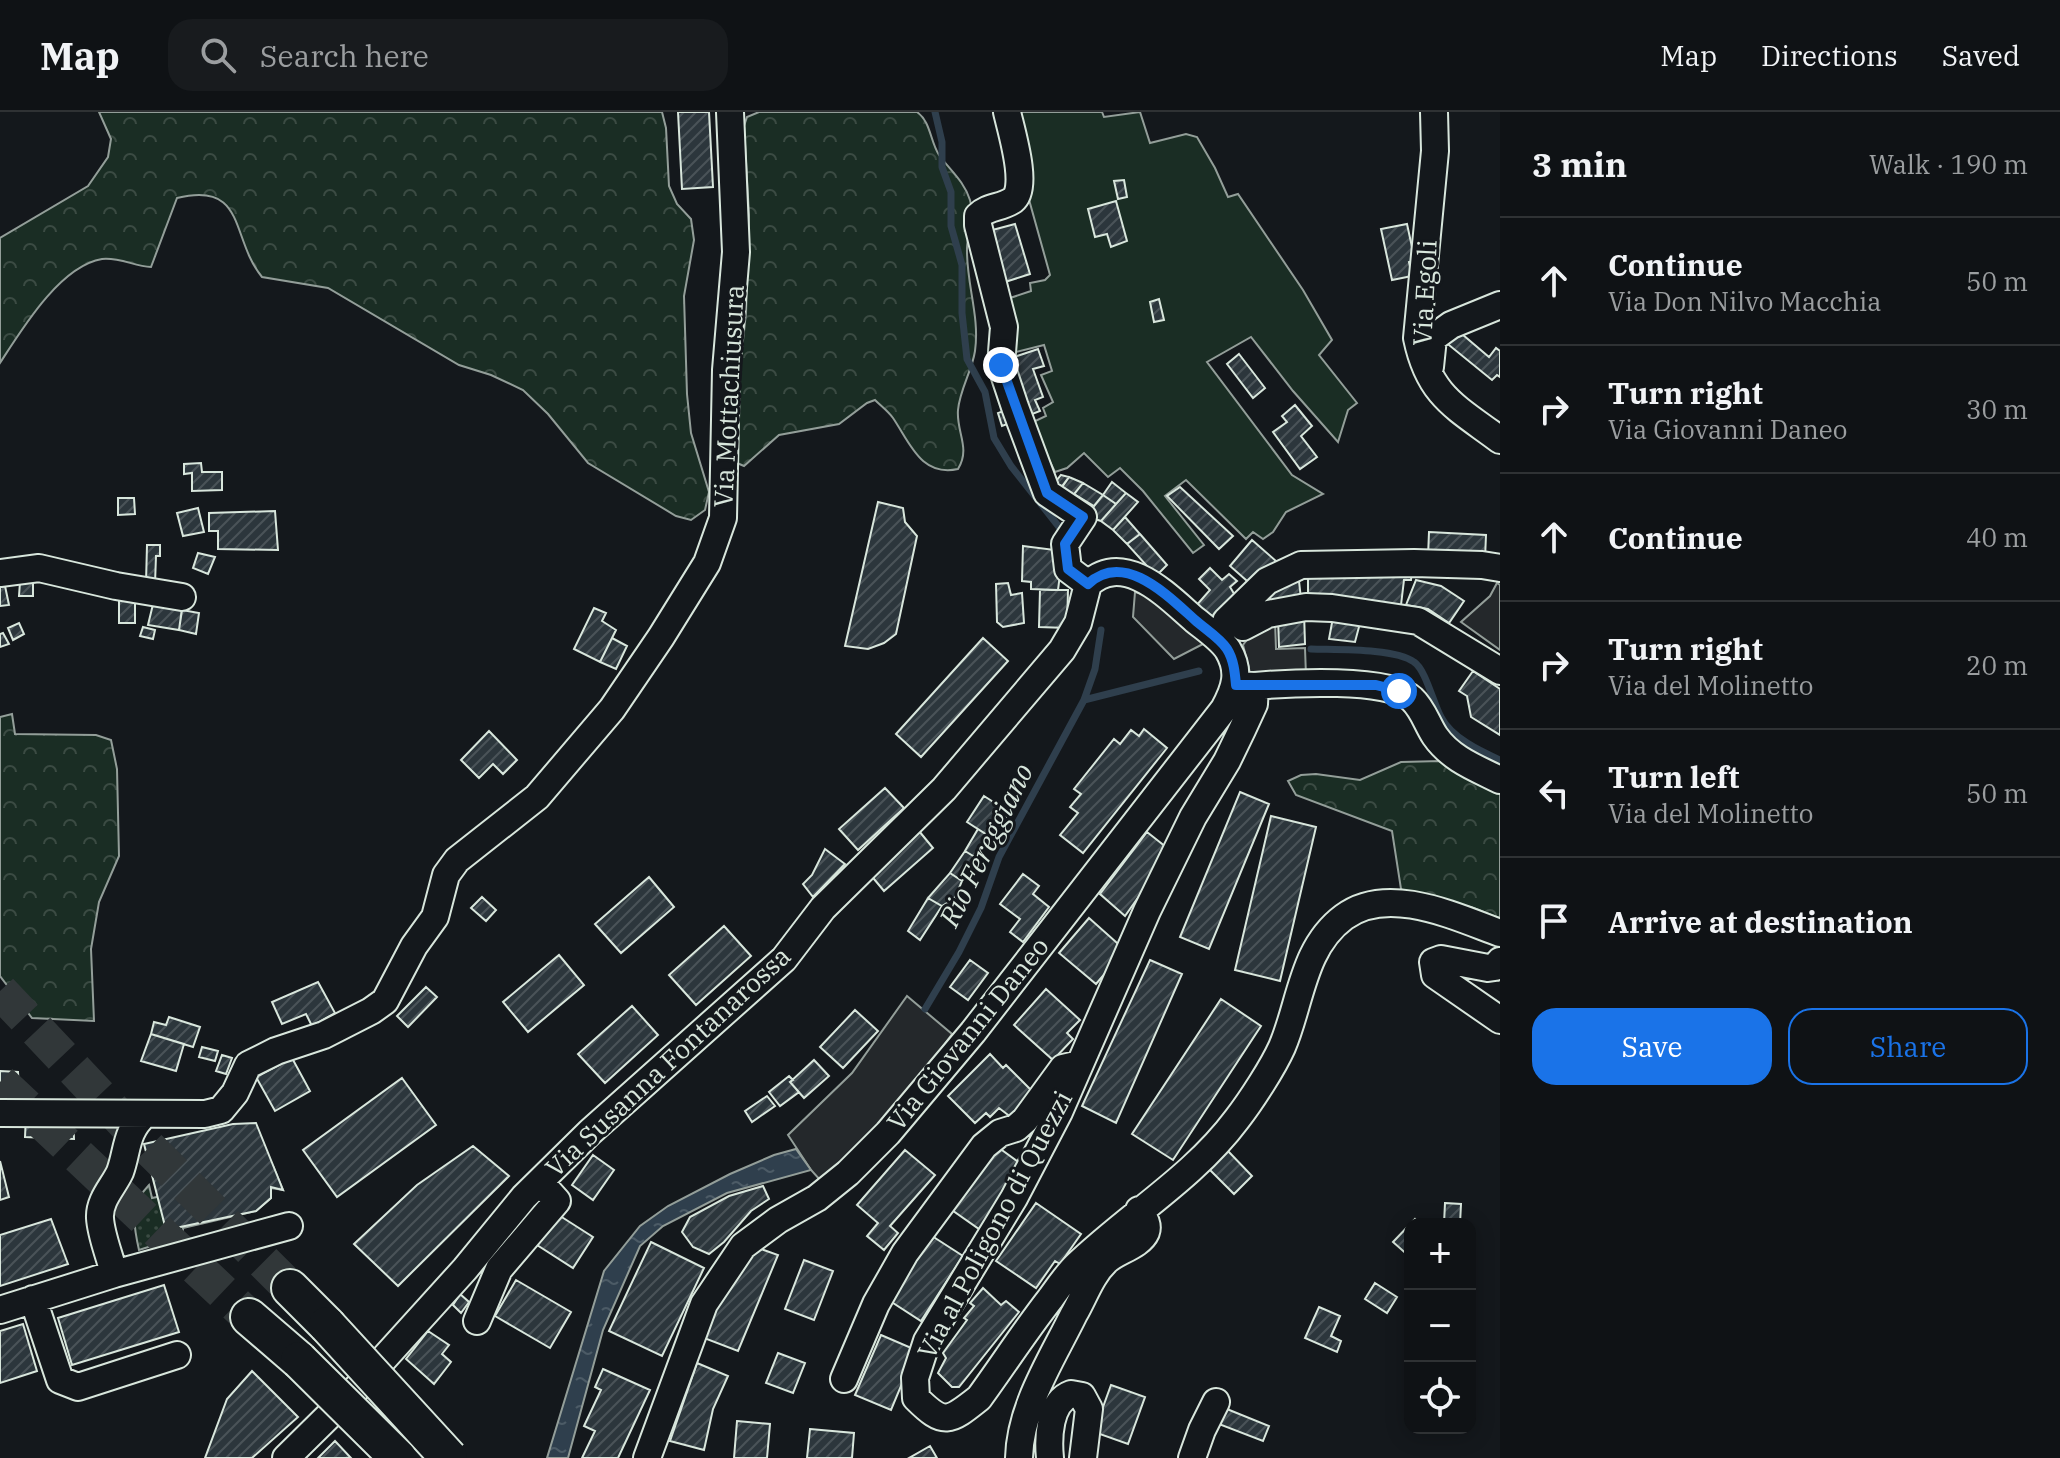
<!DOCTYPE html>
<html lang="en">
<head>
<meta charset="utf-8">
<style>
  body { margin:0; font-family:"IBM Plex Serif",serif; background:#181b1e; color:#f1f3f6 }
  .controls { position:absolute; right:24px; bottom:24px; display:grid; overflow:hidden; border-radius:16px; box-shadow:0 4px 20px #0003 }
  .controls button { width:72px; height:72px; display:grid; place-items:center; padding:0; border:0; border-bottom:2px solid #2f3234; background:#0f1215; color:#f1f3f6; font:40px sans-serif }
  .stop { position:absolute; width:24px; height:24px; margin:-18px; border:6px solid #1a73e8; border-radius:50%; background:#fff }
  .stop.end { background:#1a73e8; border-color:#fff; box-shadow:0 2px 8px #0008 }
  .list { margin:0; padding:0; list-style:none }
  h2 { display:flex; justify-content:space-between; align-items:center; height:104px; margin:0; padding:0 32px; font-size:34px }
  h2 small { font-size:26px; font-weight:400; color:#9b9ea0 }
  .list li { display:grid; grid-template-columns:52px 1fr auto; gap:24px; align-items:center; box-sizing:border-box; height:128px; padding:0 32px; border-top:2px solid #2f3234 }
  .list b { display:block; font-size:30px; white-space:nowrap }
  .list p { margin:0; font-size:26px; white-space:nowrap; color:#9b9ea0 }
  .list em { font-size:26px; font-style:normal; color:#9b9ea0 }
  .actions { display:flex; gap:16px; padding:24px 32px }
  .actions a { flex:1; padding:18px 0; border:2px solid #1a73e8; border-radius:24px; text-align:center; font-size:28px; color:#1a73e8 }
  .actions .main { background:#1a73e8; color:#fff }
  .icon { flex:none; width:44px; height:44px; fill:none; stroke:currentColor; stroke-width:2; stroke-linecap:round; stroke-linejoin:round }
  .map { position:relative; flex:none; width:1500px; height:1346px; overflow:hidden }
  header { display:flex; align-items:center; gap:48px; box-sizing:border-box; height:112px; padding:0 40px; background:#0f1215; border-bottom:2px solid #2f3234 }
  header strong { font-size:38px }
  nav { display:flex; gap:44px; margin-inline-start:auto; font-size:28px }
  .search { width:560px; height:72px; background:#181b1e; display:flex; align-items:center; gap:20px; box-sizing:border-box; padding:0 28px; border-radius:24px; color:#9b9ea0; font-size:30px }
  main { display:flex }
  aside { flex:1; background:#0f1215 }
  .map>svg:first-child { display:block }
  .green { fill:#1a2d24; stroke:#939e99; stroke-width:2 }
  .forest { fill:url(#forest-crowns); stroke:#939e99; stroke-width:2 }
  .park { fill:url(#park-dots); stroke:#939e99; stroke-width:2 }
  .parking { fill:#24282b; stroke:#939e99; stroke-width:2 }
  .water { fill:url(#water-ripples); stroke:#939e99; stroke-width:2 }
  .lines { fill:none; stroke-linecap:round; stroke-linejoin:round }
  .stream { stroke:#2f3f4d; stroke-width:7 }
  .building { fill:url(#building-hatch); stroke:#d8e6dc; stroke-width:2 }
  .highway-tunnel { stroke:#313739; stroke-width:36; stroke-dasharray:36 18; stroke-linecap:butt }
  .minor-casing { stroke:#d8e6dc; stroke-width:30 }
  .highway-casing { stroke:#d8e6dc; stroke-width:40 }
  .minor { stroke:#14181c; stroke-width:26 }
  .highway { stroke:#14181c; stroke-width:36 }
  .highway-bridge-casing { stroke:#d8e6dc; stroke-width:40; stroke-linecap:butt }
  .highway-bridge { stroke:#14181c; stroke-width:36 }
  .route { stroke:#1a73e8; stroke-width:10 }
  .labels { text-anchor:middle; stroke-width:6; stroke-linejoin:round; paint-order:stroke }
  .street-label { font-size:26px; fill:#d8e6dc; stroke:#14181c }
  .water-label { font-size:28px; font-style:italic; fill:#d8e6dc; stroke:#14181c }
</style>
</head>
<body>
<header>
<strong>Map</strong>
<div class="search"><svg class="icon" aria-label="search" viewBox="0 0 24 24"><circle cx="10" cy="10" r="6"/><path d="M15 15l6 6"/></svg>Search here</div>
<nav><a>Map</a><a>Directions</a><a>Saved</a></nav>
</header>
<main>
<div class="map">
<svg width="1500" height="1346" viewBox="0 0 1500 1346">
  <defs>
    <pattern id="forest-crowns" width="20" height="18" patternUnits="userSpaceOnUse" patternTransform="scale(2)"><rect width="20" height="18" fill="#1a2d24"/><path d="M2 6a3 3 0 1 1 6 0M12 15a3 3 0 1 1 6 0" fill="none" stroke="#3b4b43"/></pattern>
    <pattern id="park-dots" width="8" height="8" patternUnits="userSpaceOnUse" patternTransform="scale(2)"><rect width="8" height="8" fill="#1a2d24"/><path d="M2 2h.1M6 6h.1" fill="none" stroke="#3b4b43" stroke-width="1.8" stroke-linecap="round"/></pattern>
    <pattern id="water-ripples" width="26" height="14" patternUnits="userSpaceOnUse" patternTransform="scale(2)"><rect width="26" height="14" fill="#2f3f4d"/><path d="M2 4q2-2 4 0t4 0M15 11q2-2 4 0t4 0" fill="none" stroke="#4c5b66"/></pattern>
    <pattern id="building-hatch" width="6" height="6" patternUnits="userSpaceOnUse" patternTransform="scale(2)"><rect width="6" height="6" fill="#2c363c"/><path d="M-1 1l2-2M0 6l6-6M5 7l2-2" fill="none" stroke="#4a5358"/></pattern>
  </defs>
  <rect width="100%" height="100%" fill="#14181c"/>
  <path class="green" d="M1015,0H1102L1104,5L1140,0L1150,31L1186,22L1197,25L1215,56L1228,85L1238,82L1303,178L1332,228L1319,243L1357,291L1348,298L1338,330L1293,279L1251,225L1207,250L1292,363L1323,382L1286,400L1273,420L1263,427L1253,420L1246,427L1186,368L1165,384L1204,433L1193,441L1143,379L1120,356L1108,365L1084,341L1067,356L1055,360L1031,311L1046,304L1043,296L1053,290L1041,263L1052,259L1044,233L1008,242L1007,187L1031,179L1030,171L1045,168L1050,163L1028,84Z"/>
  <path class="forest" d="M99,0H662L666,16L669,74L677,92L691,107L694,128L684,184L687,282L691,321L709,380L705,398L691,408L676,404L588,351L548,302L523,278L491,263L459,253L328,176L262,165C230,126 247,69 177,86L151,155C134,154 119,145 102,147C60,154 22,217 0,251V126L88,74L108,45L111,27Z
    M759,0H917C931,10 930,29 939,43C950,58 964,69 970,88C975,105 968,119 967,136C966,171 980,204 975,239C972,259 960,277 958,298C956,320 971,336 958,357C921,365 910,331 893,306C888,299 881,294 875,288L867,291L839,312L779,323L744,354L737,351L734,310L746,201L749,103L744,14L747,5Z
    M12,602L15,622L96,623L111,628L117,657L119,744L99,790L91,837L94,909L32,906L0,864V605Z
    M1441,649L1500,681V806L1471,795L1415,786L1401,777L1392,719L1296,683L1288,669L1301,663L1316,662L1360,668L1401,650Z"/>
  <path class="park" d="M273,1054L283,1078L271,1076V1086L256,1099L183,1116V1124L139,1138C133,1112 130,1092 149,1073L152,1086L244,1067Z"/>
  <path class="parking" d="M1497,471L1500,473V538L1461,510L1490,484Z
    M1135,480L1152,485L1205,531L1174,547L1133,505Z
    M1275,509L1276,537L1305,536L1306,564L1250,561L1243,533L1252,521Z
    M907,884L952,922L929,954L894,996L821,1069L811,1058L788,1023L852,961Z"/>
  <path class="water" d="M796,1037L811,1058L727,1081L663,1114L640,1134L603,1218L568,1346H547L604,1159L640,1114L668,1094L730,1062L774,1043Z"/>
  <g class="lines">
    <path class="stream" d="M935,0L942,30V55L951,80V114L962,153V201L967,247L985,280L994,326L1011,354L1063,420
      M1311,537C1335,538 1395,536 1414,550C1426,558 1433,591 1441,605C1452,626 1480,639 1500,648
      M1084,588L1199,559
      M925,897L959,840L981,796L999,745L1084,588L1095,557L1101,518"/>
  </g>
  <path class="building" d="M678,0H709L713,75L682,77Z
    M1124,68L1127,85L1118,87L1114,69Z
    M1116,89L1127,129L1111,135L1107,122L1095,125L1088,97Z
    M1015,112L1030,162L1002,171L985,120Z
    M1407,112L1415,149L1409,150L1412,164L1392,168L1381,117Z
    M1159,187L1164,208L1154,210L1150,190Z
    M1456,217L1489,245L1496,236L1500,239V265L1497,263L1492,268L1444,229Z
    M1038,237L1044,254L1033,257L1043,285L1035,288L1040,299L1027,304L1006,260L1017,256L1014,245Z
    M1239,242L1265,276L1253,286L1227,252Z
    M1295,293L1312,314L1301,324L1317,345L1300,357L1273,320L1287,310L1282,304Z
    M1009,297L1013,310L1002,314L998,301Z
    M201,351L202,360H222V378L192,379V361L184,362V352Z
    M1061,363L1069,365L1055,385L1049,378Z
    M1069,365L1083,371L1072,385L1060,377Z
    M1112,370L1126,381L1116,392L1103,383Z
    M1083,371L1103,383L1094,394L1074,382Z
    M1180,375L1233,424L1219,437L1167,384Z
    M1126,381L1138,390L1113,418L1101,409Z
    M1103,383L1116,392L1101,409L1086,404Z
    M118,386H134L135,402L118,403Z
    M878,390L903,396L905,410L917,424L896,522L884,531L868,537L845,534Z
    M198,396L204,420L183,424L177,401Z
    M275,399L278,438L218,437V419H209V401Z
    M1125,405L1140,422L1127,432L1113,418Z
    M1429,420L1486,423L1485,447L1428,445Z
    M1140,422L1167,453L1156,464L1127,432Z
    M1252,428L1276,449L1254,475L1230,454Z
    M147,433H160V444H156L155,472L146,471Z
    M1023,434L1063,439L1058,478L1031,477V470L1022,469Z
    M198,441L215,445L208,462L193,456Z
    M1210,456L1222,468L1229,462L1237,469L1230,475L1236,485L1218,507L1195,495L1210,478L1199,467Z
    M1308,456L1412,458L1411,468H1404L1401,493L1308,487Z
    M1299,459L1303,467L1299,469L1301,487L1241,500Z
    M1416,468L1441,474L1464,489L1449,511L1428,497L1406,493Z
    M20,470H33V484H19Z
    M1008,471L1011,483L1022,481L1024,511L1003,515L997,510L996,472Z
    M5,474L9,493L0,494V475Z
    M1040,478H1068L1067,516L1039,515Z
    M155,484L183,489L179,518L148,513Z
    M119,487H135V511H119Z
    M594,496L606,501L602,509L616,518L600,550L574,537Z
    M182,498L199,501L196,522L179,518Z
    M1304,500L1305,532L1279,535L1278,505Z
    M1334,500L1360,511L1355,530L1329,527Z
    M19,511L24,522L13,528L8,516Z
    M143,515L155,518L153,527L140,524Z
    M3,521L9,532L0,535V522Z
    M612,526L627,534L616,557L600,550Z
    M983,526L1008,549L921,645L896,622Z
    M1473,559L1500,577V623L1471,605L1467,584L1459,579Z
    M1144,617L1167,636L1083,741L1060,723L1078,701L1070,695L1081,682L1074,677L1114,627L1120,632L1131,618L1139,624Z
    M489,619L517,648L503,662L493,652L479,666L461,648Z
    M885,676L904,696L858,738L839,717Z
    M1240,680L1269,692L1209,837L1180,825Z
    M984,684L1009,700L992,726L967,710Z
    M1271,704L1316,715L1280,869L1235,858Z
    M978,717L992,726L978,747L965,739Z
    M919,719L933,736L884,779L869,761Z
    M1147,720L1171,739L1125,804L1100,782Z
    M825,737L845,752L813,785L803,772L812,763Z
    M965,739L978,747L962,769L950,761Z
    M950,761L962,769L955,786L942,794L928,786Z
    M1023,762L1039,774L1033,782L1049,795L1023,830L1010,820L1020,807L1000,792Z
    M649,765L674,795L621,841L595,812Z
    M482,785L496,798L486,809L471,796Z
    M928,786L942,794L920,828L908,819Z
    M1089,806L1125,838L1096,872L1059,841Z
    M724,814L751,844L696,893L669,863Z
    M559,843L584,873L528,920L503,890Z
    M970,848L988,861L968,888L950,875Z
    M1150,848L1182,862L1116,1011L1082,994Z
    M318,870L335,901L312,914L306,902L282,912L272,890Z
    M426,875L437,885L408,915L397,904Z
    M1046,877L1080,908L1067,921L1073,927L1053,948L1014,913Z
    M1221,887L1261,914L1173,1048L1132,1022Z
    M632,894L658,923L605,971L578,942Z
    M855,898L878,919L843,956L820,935Z
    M169,905L200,915L193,935L151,922L154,910L166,913Z
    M151,922L184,932L176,959L141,949Z
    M202,935L218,939L215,949L199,945Z
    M990,942L1003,956L1006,953L1036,983L1012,1006L999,996L990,1005L986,1001L975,1011L948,984Z
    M222,943L232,946L226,962L216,959Z
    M292,946L310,979L275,999L256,965Z
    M814,948L829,964L804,986L790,970Z
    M0,959L18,960L20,994L0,993Z
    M789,964L793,968L790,970L799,980L780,994L769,980Z
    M402,966L436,1013L337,1085L303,1038Z
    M767,984L775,994L752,1010L745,999Z
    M26,1003L73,1004L74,1027L25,1025Z
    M256,1011L283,1078L271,1075V1086L256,1099L166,1118L144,1032L233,1012Z
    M995,1033L1024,1054L979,1117L949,1096Z
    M473,1034L509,1064L398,1174L354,1132L417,1073Z
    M905,1038L935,1063L890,1114L898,1121L884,1138L867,1124L878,1111L857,1093Z
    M1227,1038L1252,1064L1234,1082L1208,1056Z
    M593,1043L614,1058L593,1088L572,1073Z
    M0,1049L9,1085L0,1088Z
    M763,1074L769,1087L751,1099L724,1130L709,1142L693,1135L682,1120L690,1105L729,1084Z
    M1036,1091L1081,1122L1060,1152L1055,1149L1036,1176L996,1149Z
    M1445,1091L1461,1092L1460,1112H1444Z
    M557,1102L593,1125L573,1156L537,1133Z
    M51,1107L68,1152L0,1174V1123Z
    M1415,1107L1420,1112H1410V1145L1393,1130Z
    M932,1124L963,1144L921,1209L890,1189Z
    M651,1130L704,1156L662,1244L609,1219Z
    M761,1137L778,1143L738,1239L704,1226L721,1184L744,1149Z
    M804,1148L833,1159L814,1208L785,1197Z
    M516,1168L571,1200L550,1236L495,1204Z
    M1375,1171L1397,1185L1387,1201L1365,1187Z
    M164,1173L179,1220L72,1253L58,1206Z
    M983,1176L1001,1193L1006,1189L1019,1200L959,1275H952L938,1261L946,1246L943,1241L967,1208L964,1206L974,1194L970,1191Z
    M460,1182L469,1190L461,1201L453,1193Z
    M1319,1195L1340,1204L1331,1224L1341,1229L1337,1240L1305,1226Z
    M23,1212L37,1259L0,1271V1219Z
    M428,1219L449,1233L442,1242L451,1250L434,1272L406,1247Z
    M881,1223L916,1238L891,1298L855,1283Z
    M778,1241L805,1251L793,1281L766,1271Z
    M697,1251L728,1264L713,1297L704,1338L670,1329Z
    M603,1257L650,1278L618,1346H582L595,1319L584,1314L601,1278L595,1275Z
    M252,1259L298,1305L252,1346H205L227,1287Z
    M1111,1273L1145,1285L1128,1332L1094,1320Z
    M1217,1293L1269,1314L1263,1329L1211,1309Z
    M737,1309L770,1312L767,1346H734Z
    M810,1317L854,1321L852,1346H807Z
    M335,1329L351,1346H318Z
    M930,1334L937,1346H909Z"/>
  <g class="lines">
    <path class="highway-tunnel" d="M0,879L139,1026L290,1176
      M0,970L249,1205"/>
    <defs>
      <path id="minor" d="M1007,0C1011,18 1029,76 1013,88C1002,96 988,94 978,104V113L1004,215L1001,253L1015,295L1047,381L1083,405L1065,432L1068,457L1088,472
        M1434,0L1435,39L1417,226C1429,284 1456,295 1500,328
        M1430,255L1433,226L1451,213L1500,193
        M0,461L39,456L116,474L182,485
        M1256,507L1228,512L1226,509L1267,469L1301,453L1414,451L1482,453L1500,456
        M1243,515L1268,502L1306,495L1332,496L1418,509L1500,559
        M1236,573L1255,574L1254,592L1242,618L1227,649L1193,705L1147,799L1059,1000L1014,1086L927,1229L915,1266L916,1286C944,1314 949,1310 979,1286C1003,1253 1025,1219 1050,1187C1058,1176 1066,1164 1076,1154C1129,1103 1193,1066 1237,1007C1251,989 1273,955 1282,935C1301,891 1302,836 1344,805C1388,772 1456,805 1500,821
        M1255,574C1288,571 1389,565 1412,587C1423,597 1427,612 1435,624C1451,647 1476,656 1500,668
        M1500,849L1495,855L1488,856L1441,847L1433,850L1435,863L1500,908
        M0,1001L205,1002L221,998L235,981L248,953L276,939L324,923L371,899L385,889L414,834L435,805L446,763L457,748L537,685L612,597L661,525L707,451L723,406L726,258L736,140L730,0
        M114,1162C110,1144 101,1124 100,1106C99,1088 113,1075 120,1060C128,1038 125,1020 145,1002
        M33,1187L60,1268L78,1275L177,1243
        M0,1198L114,1162L289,1114
        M477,1209L499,1157L557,1089L540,1070
        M844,1267L876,1192L905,1141L984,1034L1000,1021L1016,1016L1025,1008L1063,956L1076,953
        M286,1346L359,1274L465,1157L524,1085L590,1020L784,847L823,796L944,677L1062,538L1078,511L1088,472C1125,438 1168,485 1195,508C1206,517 1221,527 1228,538C1241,560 1235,577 1224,597L973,920L888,1021L848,1061L817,1086L778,1108L743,1134L704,1192L647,1346
        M1019,1346C1020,1295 1052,1247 1074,1202C1084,1185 1091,1163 1106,1149C1116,1139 1140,1134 1146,1120C1149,1112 1143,1105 1139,1098
        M1050,1346C1048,1326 1049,1290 1071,1282L1082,1284L1089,1297L1083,1346
        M1192,1346L1202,1318L1216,1290"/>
      <path id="highway" d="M290,1176L327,1213
        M249,1205L299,1248"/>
    </defs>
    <use href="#minor" class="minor-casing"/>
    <use href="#highway" class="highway-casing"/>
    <use href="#minor" class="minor"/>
    <use href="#highway" class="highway"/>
    <defs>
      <path id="highway-bridge" d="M327,1213L449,1346
        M299,1248L398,1346"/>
    </defs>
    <use href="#highway-bridge" class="highway-bridge-casing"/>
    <use href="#highway-bridge" class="highway-bridge"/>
  </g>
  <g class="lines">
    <path class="route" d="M1001,253L1047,381L1083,405L1065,432L1068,457L1088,472C1124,438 1168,484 1195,508C1205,517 1220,526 1227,537C1234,548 1235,562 1236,573H1376L1399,579"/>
  </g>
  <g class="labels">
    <g class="street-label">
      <text transform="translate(1425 181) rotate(-87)" y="9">Via Egoli</text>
      <text transform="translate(729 284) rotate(-87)" y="9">Via Mottachiusura</text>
      <text transform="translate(968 922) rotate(-51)" y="9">Via Giovanni Daneo</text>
      <text transform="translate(668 950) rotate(-43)" y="9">Via Susanna Fontanarossa</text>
      <text transform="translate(995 1113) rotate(-62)" y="9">Via al Poligono di Quezzi</text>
    </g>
    <g class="water-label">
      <text transform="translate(986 733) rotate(-64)" y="10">Rio Fereggiano</text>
    </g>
  </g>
</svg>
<div class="controls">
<button>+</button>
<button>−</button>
<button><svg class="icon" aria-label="locate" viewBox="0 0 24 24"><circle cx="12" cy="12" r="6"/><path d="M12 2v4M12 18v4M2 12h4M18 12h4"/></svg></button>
</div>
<div class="stop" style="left:1399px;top:579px"></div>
<div class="stop end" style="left:1001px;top:253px"></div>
</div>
<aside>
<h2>3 min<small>Walk · 190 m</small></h2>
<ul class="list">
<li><svg class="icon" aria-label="ahead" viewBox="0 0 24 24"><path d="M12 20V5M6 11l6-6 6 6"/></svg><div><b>Continue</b><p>Via Don Nilvo Macchia</p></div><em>50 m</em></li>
<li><svg class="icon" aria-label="right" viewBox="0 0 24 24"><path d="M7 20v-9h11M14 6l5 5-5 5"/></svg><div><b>Turn right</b><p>Via Giovanni Daneo</p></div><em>30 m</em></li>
<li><svg class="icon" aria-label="ahead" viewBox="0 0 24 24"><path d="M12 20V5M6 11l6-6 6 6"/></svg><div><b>Continue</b></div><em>40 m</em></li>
<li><svg class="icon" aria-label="right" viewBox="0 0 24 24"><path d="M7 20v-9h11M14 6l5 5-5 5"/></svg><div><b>Turn right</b><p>Via del Molinetto</p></div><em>20 m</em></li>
<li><svg class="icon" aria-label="left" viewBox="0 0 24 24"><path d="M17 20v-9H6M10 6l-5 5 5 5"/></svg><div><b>Turn left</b><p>Via del Molinetto</p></div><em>50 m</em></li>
<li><svg class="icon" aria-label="arrive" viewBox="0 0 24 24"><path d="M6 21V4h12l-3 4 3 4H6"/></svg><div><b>Arrive at destination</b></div></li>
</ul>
<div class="actions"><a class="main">Save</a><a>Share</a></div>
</aside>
</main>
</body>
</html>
